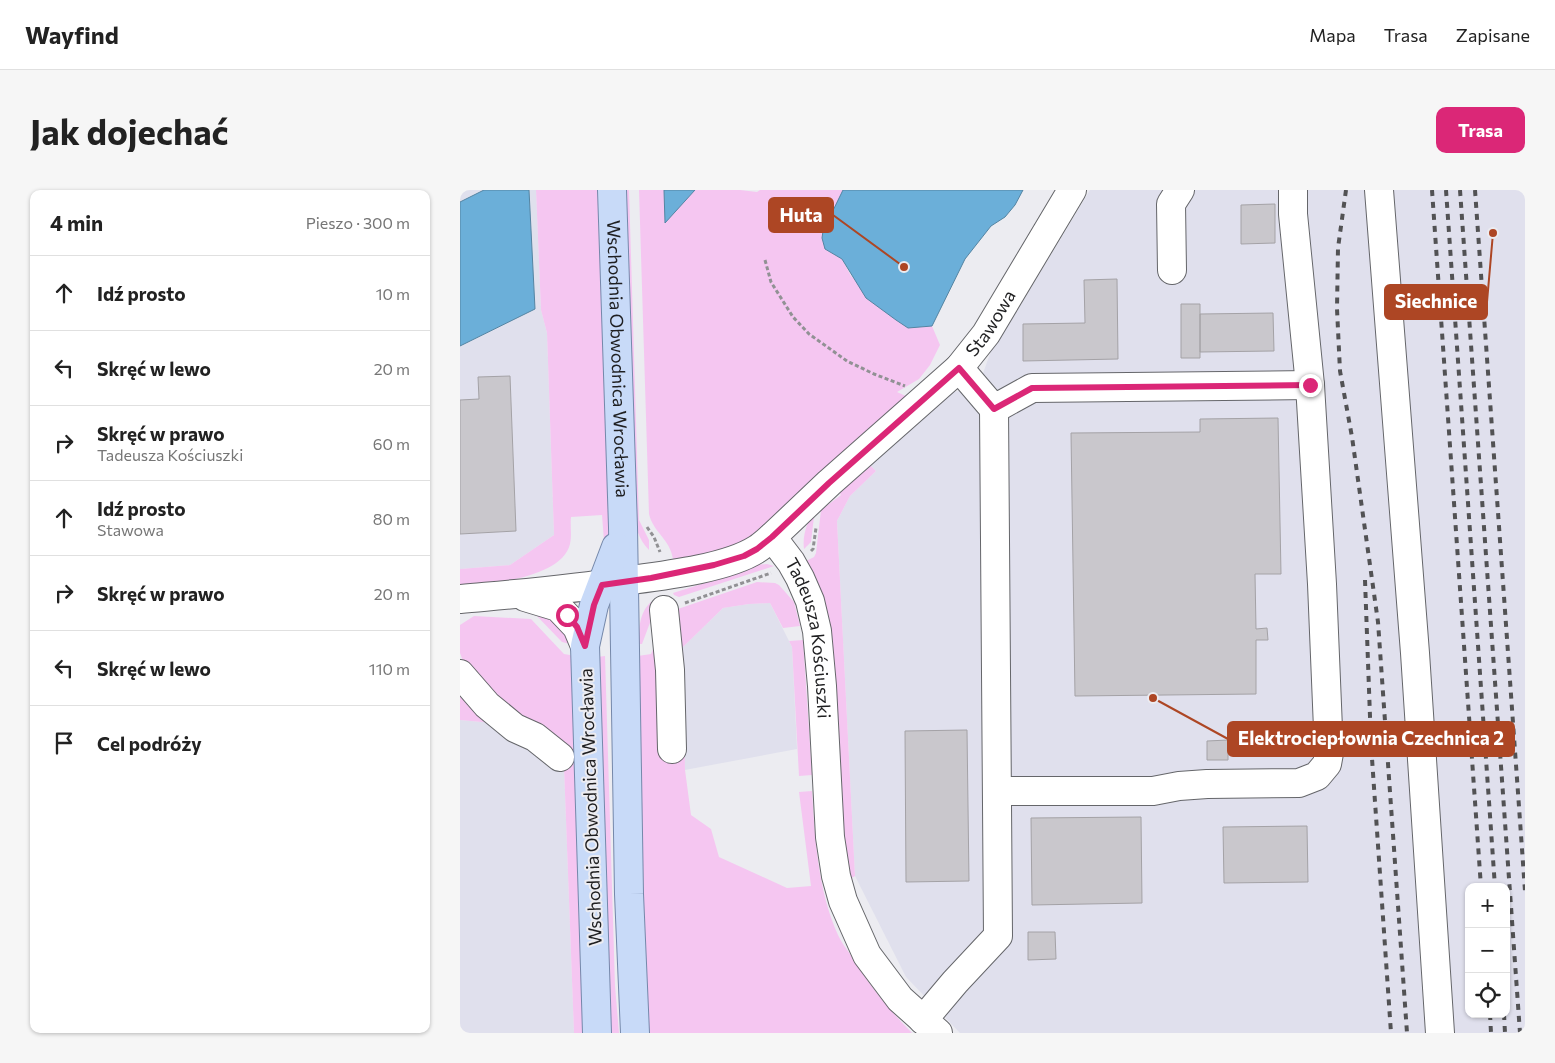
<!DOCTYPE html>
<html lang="pl">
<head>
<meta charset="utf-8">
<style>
  body { margin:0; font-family:Commissioner,sans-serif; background:#f6f6f6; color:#222 }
  .controls { position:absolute; right:15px; bottom:15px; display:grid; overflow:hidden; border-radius:10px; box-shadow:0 1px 4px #0004 }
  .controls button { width:45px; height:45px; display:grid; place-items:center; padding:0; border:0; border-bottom:1px solid #e0e0e0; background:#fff; color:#222; font:25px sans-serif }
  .stop { position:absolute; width:15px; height:15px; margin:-11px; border:4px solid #db2777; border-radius:50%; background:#fff }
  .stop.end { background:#db2777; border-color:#fff; box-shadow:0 1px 5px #0008 }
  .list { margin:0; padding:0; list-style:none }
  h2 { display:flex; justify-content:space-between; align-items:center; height:65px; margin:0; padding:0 20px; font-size:21px }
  h2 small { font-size:16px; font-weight:400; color:#767676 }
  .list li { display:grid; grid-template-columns:32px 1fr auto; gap:15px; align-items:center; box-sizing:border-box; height:75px; padding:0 20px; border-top:1px solid #e0e0e0 }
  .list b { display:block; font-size:19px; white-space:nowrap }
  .list p { margin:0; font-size:16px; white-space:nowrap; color:#767676 }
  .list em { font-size:16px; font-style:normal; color:#767676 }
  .icon { flex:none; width:28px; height:28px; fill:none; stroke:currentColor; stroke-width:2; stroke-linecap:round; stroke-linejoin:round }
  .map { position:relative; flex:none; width:1065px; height:843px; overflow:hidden; border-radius:10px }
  header { display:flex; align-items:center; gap:30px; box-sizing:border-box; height:70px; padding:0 25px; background:#fff; border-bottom:1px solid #e0e0e0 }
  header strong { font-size:24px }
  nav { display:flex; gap:28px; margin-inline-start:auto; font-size:18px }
  .intro { display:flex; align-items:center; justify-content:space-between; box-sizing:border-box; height:120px; padding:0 30px }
  h1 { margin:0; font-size:35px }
  .button { padding:12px 22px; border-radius:10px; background:#db2777; color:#fff; font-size:18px; font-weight:700 }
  main { display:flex; gap:30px; padding:0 30px }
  aside { flex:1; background:#fff; border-radius:10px; box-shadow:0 1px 4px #0004 }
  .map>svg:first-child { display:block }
  .built { fill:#e0e0ed; fill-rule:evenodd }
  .green { fill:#f5c6f1 }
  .water { fill:#6bafd9; stroke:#5484a2 }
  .building { fill:#c9c7cc; stroke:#a4a2a6 }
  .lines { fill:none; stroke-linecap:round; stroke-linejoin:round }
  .minor-casing { stroke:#65666a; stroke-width:30 }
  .major-casing { stroke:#7588aa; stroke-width:30 }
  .path { stroke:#919194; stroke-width:3; stroke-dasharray:4 2.5; stroke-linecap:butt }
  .minor { stroke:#fff; stroke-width:28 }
  .major { stroke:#c8daf8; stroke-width:28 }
  .rail { stroke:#525254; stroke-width:4; stroke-dasharray:6 6; stroke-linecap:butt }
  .route { stroke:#db2777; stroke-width:6 }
  .labels { text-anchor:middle; stroke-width:4; stroke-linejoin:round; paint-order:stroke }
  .street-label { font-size:18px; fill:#1f1f21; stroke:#ececf1 }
  .leader { fill:none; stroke:#ad4624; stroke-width:2 }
  .callout-dot { fill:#ad4624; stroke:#ececf1; stroke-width:2 }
  .callout { fill:#ad4624; stroke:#ad4624; stroke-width:2 }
  .callout-label { font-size:19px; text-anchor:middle; font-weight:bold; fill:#fff }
</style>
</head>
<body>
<header>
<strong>Wayfind</strong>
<nav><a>Mapa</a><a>Trasa</a><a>Zapisane</a></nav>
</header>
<div class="intro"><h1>Jak dojechać</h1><a class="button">Trasa</a></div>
<main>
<aside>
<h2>4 min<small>Pieszo · 300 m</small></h2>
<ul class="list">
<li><svg class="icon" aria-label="ahead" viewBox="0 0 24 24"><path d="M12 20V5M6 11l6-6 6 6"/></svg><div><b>Idź prosto</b></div><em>10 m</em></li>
<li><svg class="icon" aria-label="left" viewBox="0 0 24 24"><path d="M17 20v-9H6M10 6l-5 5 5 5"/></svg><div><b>Skręć w lewo</b></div><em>20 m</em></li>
<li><svg class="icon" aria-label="right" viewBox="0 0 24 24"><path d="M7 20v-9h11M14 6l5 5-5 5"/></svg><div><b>Skręć w prawo</b><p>Tadeusza Kościuszki</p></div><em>60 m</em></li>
<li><svg class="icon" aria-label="ahead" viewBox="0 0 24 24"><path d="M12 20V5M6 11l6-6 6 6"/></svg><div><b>Idź prosto</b><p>Stawowa</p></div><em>80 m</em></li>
<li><svg class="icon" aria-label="right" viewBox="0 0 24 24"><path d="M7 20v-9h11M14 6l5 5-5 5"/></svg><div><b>Skręć w prawo</b></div><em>20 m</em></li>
<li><svg class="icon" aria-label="left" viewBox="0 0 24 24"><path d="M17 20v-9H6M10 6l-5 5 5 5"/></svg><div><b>Skręć w lewo</b></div><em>110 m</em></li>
<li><svg class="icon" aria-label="arrive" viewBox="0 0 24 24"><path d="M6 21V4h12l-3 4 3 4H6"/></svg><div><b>Cel podróży</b></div></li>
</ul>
</aside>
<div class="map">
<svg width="1065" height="843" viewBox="0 0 1065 843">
  <rect width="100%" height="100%" fill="#ececf1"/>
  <path class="built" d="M2,0H76L81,120L87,143L94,345L50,375L0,379V2Z
    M630,0H1065V843H500L446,787L395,686L377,331L390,306L416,281L410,275L491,202L499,201L508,203L521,189L532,158L549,134ZM1009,697H1046V824H1009Z
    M310,413L332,457L337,559L225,580L223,457L263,418L289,414Z
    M0,530L43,534L104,577L114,843H0Z"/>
  <path class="green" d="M76,0H142L151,347L144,351L142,325L111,327C110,335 112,345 110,354C102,388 29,394 0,398V379L50,375L94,345L87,143L81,120Z
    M166,0H169L179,330L189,350V360C178,349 176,337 173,322Z
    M179,0H204L205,32L235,0H280L297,2L300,0H383L378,11L365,59L382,69L391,86L448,138L472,136L480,155L470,175L459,189L437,202L450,208L322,322L285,352L270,359L225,368L213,369C210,349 193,342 189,324Z
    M410,275L416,281L390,306L377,331L395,686L388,690L344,372L354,367L356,363L361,320L381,305L379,302Z
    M355,318L351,352L344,359C342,344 348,331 355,318Z
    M307,374L314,376L219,407L214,405L213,403L267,386L294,375Z
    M297,392L315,393L319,395L334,412L340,436L323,438L310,413L289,414L263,418L223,457L225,580L231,625L251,639L259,667L327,698L351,696L339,602L352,601C355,650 358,700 378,745C381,752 386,758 390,764C408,793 428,819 452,843H187L178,466L191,464L201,440L212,421Z
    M191,412V430L182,454H179C179,438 179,423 191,412Z
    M20,416L92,419L114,455L102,452L75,424L61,419L20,418L0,423L5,419Z
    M14,426L71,429L104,464L110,465L113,468L125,843H114L104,577L54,522L5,477L0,463V435Z
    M343,450L352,585L339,586L332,457L329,451Z
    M145,466L155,796L159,843H149L137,467Z
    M0,496L43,534L0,530Z"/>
  <path class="water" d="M24,0H69L75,119L0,156V12Z
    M204,0H235L205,33Z
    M383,0H563L555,15L545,27L531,36L505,69L472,136L448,138L436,130L406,108L382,69L365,59L362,48L363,41Z"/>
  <path class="building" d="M815,14V53L781,54V15Z
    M657,89L658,169L563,171V134L625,133L624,90Z
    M721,114H740V168H721Z
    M813,123L814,161L740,162V124Z
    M50,186L56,341L0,344V210L19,209L18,187Z
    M818,228L821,384H795L796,439L807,438L808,450H796V504L615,506L611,243L740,242V229Z
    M507,540L509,691L446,692L445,541Z
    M768,550V570H747V551Z
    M681,627L682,713L572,715L571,628Z
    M847,636L848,692L764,693L763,637Z
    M568,742H595L596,769L568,770Z"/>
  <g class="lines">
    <defs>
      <g id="minor">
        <path d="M919,0L955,463L980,843"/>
        <path d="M712,80L711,14L720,0"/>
        <path d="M499,178L534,219L572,198L850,195"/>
        <path id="s1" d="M312,347L331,372L340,388L350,411L357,441L362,496L370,647L376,686L383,711L407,765L440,809L478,843"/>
        <path d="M65,407L98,417L117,437L125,456"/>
        <path id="s2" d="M0,409C55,404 109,400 163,391C200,386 266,379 297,359C302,356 307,351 312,347L369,293L499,178L526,144L612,0"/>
        <path d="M204,420L210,480L212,559"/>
        <path d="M0,484L27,515L55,538L75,547L100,567"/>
        <path d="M537,601H693L719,596L747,594L839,593L857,586L867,574L869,563L862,394L850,195L833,24V0"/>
        <path d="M463,830L495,792L538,746L534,219"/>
      </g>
      <g id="major">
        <path id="s3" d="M152,0L163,337L169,704L175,843"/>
        <path d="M137,843L125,456L134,415L156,357"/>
      </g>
    </defs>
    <use href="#minor" class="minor-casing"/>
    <use href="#major" class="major-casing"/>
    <path class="path" d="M305,70L311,92L333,127L349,144L387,171L414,184L445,196
      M187,337L194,347L200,362
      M351,361L353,359L356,338
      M225,413L311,383"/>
    <use href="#minor" class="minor"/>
    <use href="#major" class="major"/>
    <path class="rail" d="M886,0L878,58L877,119L880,181L892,247L918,432L947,843
      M972,0L1021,697
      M986,0L1035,697
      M1000,0L1060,843
      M1015,0L1065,701
      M905,390L911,554L931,843
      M1030,824L1031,843
      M1044,824L1045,843"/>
  </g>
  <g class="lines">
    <path class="route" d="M107,425L117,437L125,456L134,415L142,395L191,388L254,375L284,366L297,359L312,347L369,293L499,178L534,219L572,198L850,195"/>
  </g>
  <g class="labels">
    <g class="street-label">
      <text dy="6" stroke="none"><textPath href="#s2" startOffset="629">Stawowa</textPath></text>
      <text dy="6" stroke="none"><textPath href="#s3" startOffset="169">Wschodnia Obwodnica Wrocławia</textPath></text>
      <text dy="6" stroke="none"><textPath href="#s1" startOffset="111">Tadeusza Kościuszki</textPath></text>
      <text transform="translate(131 617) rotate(-92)" y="6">Wschodnia Obwodnica Wrocławia</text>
    </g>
  </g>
  <path class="leader" d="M444 77L373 25M1033 43L1027 112M693 508L768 549"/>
  <g class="callout-dot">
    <circle cx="444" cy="77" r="5"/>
    <circle cx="1033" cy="43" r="5"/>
    <circle cx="693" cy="508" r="5"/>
  </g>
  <g class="callout">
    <rect x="309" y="8" width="64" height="34" rx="5"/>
    <rect x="925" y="95" width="102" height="34" rx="5"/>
    <rect x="768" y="532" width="286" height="34" rx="5"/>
  </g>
  <g class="callout-label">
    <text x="341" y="32">Huta</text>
    <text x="976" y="118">Siechnice</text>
    <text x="911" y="555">Elektrociepłownia Czechnica 2</text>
  </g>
</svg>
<div class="controls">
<button>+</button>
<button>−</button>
<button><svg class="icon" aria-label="locate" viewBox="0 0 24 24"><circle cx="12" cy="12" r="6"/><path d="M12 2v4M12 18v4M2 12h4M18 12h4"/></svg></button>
</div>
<div class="stop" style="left:107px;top:425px"></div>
<div class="stop end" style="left:850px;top:195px"></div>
</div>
</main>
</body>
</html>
